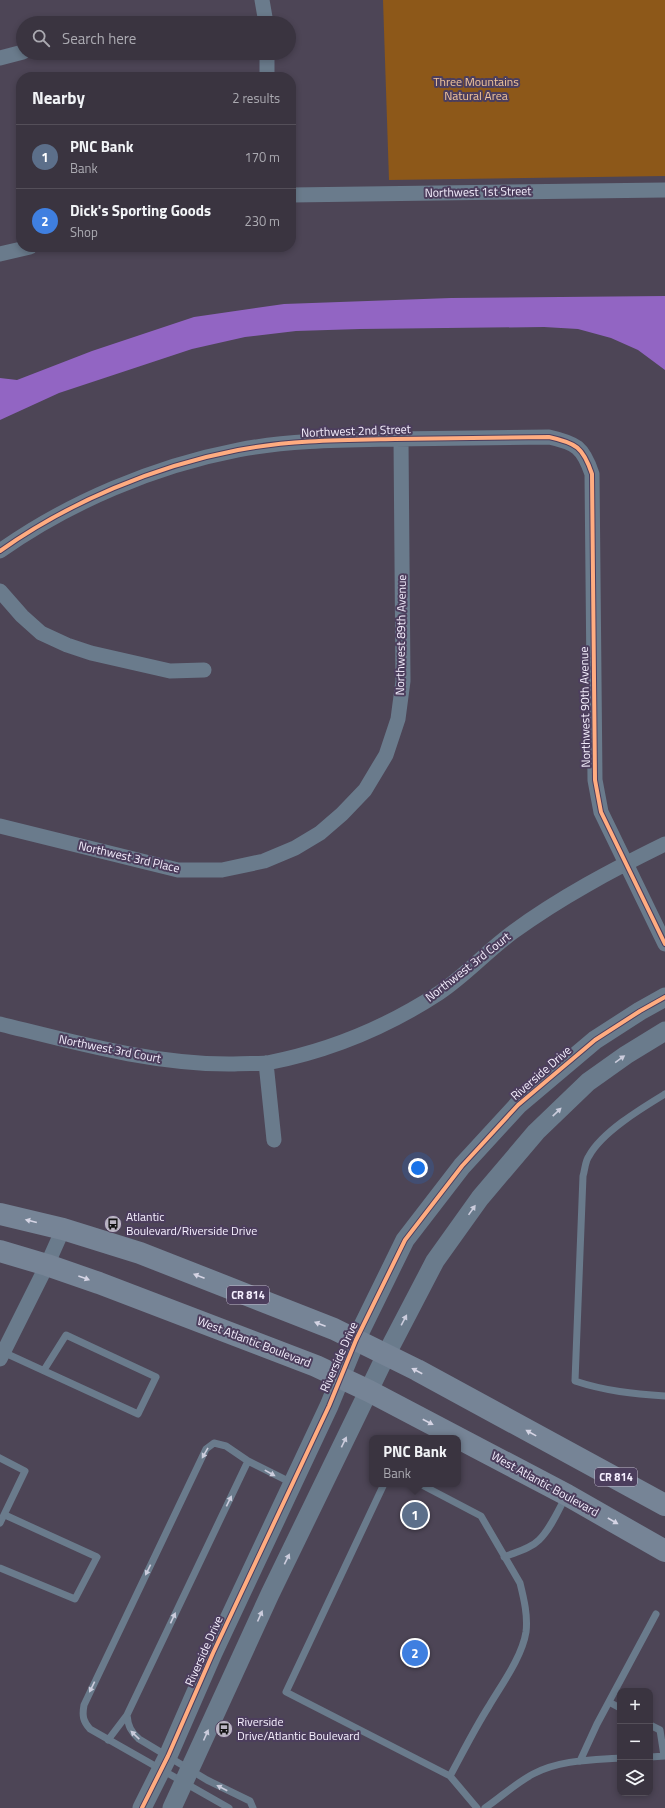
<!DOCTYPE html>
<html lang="en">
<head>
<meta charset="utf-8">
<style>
  body { margin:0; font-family:"Titillium Web",sans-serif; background:#453f4b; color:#f1f3f6 }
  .controls { position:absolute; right:12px; bottom:12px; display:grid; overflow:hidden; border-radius:8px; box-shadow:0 2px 6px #0003 }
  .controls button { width:36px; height:36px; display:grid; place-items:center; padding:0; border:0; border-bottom:1px solid #544f59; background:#3a3440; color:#f1f3f6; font:20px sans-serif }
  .you { position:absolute; left:418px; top:1168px; width:14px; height:14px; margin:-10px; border:3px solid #fff; border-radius:50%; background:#1a73e8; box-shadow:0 0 0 6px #1a73e833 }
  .badge { display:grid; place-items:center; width:26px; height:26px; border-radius:50%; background:#90b9f0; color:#fff; font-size:13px; font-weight:700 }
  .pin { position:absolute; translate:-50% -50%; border:2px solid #fff; box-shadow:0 1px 4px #0006 }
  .popup { position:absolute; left:369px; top:1435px; width:92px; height:52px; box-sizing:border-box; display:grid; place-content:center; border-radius:8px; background:#3a3440; filter:drop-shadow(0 1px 3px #0005); font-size:13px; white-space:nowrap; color:#abaab1 }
  .popup b { font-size:15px; color:#f1f3f6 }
  .popup::after { content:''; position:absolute; left:50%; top:100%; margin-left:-8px; border:8px solid transparent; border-top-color:#3a3440 }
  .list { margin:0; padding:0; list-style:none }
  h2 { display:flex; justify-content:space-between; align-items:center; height:52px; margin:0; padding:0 16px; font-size:17px }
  h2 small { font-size:13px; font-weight:400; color:#abaab1 }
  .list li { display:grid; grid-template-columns:26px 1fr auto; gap:12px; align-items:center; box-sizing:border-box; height:64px; padding:0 16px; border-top:1px solid #544f59 }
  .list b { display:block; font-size:15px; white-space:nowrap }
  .list p { margin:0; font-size:13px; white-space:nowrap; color:#abaab1 }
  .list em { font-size:13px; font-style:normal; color:#abaab1 }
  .icon { flex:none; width:22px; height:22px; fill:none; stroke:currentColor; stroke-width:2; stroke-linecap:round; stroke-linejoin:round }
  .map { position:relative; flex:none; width:665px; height:1808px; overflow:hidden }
  .search { position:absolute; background:#3a3440; box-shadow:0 2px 6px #0003; left:16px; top:16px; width:280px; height:44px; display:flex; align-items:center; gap:10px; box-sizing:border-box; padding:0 14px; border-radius:22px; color:#abaab1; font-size:15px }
  .panel { position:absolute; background:#3a3440; box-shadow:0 2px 6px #0003; left:16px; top:72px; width:280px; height:180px; border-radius:16px }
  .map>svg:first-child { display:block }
  .green { fill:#8d5819 }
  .water { fill:#9265c3 }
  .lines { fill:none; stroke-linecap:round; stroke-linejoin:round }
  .service { stroke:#6a7b8c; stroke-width:7 }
  .minor { stroke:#6a7b8c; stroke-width:15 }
  .tertiary { stroke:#6a7b8c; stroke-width:19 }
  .primary { stroke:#768496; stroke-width:22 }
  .cycleway-casing { stroke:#4c3e5d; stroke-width:6 }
  .cycleway { stroke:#ffac80; stroke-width:4 }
  .oneway { fill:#cbccdc }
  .oneway2 { fill:#d5d4e4 }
  .labels { text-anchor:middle; stroke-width:4; stroke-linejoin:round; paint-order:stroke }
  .shield { fill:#4c3e5d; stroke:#c2bace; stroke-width:1 }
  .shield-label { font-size:11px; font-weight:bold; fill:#f5effe }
  .park-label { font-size:12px; fill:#f2c69d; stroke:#4c3e5d }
  .street-label { font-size:12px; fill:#f5effe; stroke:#4c3e5d }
  .poi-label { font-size:12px; fill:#f5effe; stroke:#4c3e5d; text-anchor:start }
</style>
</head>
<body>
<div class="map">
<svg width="665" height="1808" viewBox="0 0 665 1808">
  <rect width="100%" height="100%" fill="#4d4556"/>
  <path class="green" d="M383,0H665V176L389,180Z"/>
  <path class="water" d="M665,296V370L638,350L611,338L578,329L544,327L360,329L296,331L245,337L192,349L59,393L0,420V378L17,380L92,351L194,317L284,304L451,298Z"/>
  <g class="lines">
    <path class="service" d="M665,1094C642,1108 602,1132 589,1156C585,1161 585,1170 583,1176L575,1381C605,1391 634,1394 665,1396
      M3,1352L138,1414L156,1377L66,1335L44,1370
      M0,1458L25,1471L0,1523
      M248,1461L127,1715C128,1726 131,1732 139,1739L207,1780L250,1801L253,1808
      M384,1484L286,1692L450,1776
      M420,1484L481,1516L520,1583C524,1599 528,1616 526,1632C522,1657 502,1684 489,1706C475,1728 463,1752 450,1776L477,1808
      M504,1557C516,1552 530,1549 539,1540C551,1528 558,1511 566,1496
      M0,1568L75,1599L97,1557L5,1515
      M609,1702L620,1708
      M650,1725L660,1730L664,1756
      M108,1740L127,1715
      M650,1757L665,1756
      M580,1761L597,1724L656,1614
      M229,1808L90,1729C83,1721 82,1716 84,1705L206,1449L214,1443L226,1446L248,1461L292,1483
      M485,1808C501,1797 516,1783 533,1774C559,1760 591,1760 620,1758"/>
    <path class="minor" d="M262,0L266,23
      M267,53V77
      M0,58L23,52
      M291,195L665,190
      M0,254L30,247
      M0,551C69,502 155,466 238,450C290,440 343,440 395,439C446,438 498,438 549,437C576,443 583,447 592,474L595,780L601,812L665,944
      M0,591L22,616L41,633L67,645L91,653L170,671L204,670
      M0,826L178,870H222L264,861L295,848L320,833L342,814L365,790L386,755L398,719L403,681L401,439
      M0,1024C77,1043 155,1065 234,1064C245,1063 257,1064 267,1063C329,1051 387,1027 439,993C466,975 487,951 513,932C561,897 612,870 665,844
      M266,1063L274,1140
      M0,1359L47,1265L63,1229"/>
    <path class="tertiary" d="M142,1808L168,1756L213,1653L329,1406L356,1340L405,1240L462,1166L518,1105L595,1040L640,1011L665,997
      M172,1808L270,1594L386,1355L435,1261L480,1198L536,1132L588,1082L626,1055L665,1031"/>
    <path class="primary" d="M0,1214L63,1229L140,1253L334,1329L417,1370L665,1505
      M0,1251L47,1265L99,1283L316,1366L369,1391L567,1495L665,1551"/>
    <defs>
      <path id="cycleway" d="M0,551C69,502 155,466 238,450C290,440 343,440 395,439C446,438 498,438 549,437C576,443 583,447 592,474L595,780L601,812L665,944
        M142,1808L168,1756L213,1653L329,1406L356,1340L405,1240L462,1166L518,1105L595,1040L640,1011L665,997"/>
    </defs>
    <use href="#cycleway" class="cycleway-casing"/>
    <use href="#cycleway" class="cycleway"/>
  </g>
  <defs><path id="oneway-solid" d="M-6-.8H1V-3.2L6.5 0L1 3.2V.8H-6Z"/></defs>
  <g class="oneway">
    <use href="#oneway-solid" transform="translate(620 1059) rotate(-36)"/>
    <use href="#oneway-solid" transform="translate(557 1112) rotate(-44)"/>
    <use href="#oneway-solid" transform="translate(472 1210) rotate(-55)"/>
    <use href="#oneway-solid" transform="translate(404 1320) rotate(-62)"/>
    <use href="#oneway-solid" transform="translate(344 1442) rotate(-64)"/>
    <use href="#oneway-solid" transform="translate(205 1453) rotate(120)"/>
    <use href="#oneway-solid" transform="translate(270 1473) rotate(29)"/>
    <use href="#oneway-solid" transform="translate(229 1501) rotate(-64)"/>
    <use href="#oneway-solid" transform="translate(287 1559) rotate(-64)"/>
    <use href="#oneway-solid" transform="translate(148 1570) rotate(116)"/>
    <use href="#oneway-solid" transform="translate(260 1616) rotate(-66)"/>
    <use href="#oneway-solid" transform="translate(173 1618) rotate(-65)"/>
    <use href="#oneway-solid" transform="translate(92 1687) rotate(116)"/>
    <use href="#oneway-solid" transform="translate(135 1735) rotate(-136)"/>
    <use href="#oneway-solid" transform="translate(206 1735) rotate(-66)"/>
    <use href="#oneway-solid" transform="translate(222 1788) rotate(-152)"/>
  </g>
  <g class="oneway2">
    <use href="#oneway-solid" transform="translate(31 1221) rotate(-166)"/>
    <use href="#oneway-solid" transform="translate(199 1276) rotate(-159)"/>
    <use href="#oneway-solid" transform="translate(84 1278) rotate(20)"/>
    <use href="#oneway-solid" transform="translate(320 1324) rotate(-159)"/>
    <use href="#oneway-solid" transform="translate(417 1371) rotate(-152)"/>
    <use href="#oneway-solid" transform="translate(428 1422) rotate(28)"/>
    <use href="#oneway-solid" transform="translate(531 1433) rotate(-151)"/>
    <use href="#oneway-solid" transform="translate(613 1521) rotate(30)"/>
  </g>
  <defs>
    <symbol id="bus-disc" viewBox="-11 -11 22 22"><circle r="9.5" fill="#bab4c3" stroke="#4c3e5d"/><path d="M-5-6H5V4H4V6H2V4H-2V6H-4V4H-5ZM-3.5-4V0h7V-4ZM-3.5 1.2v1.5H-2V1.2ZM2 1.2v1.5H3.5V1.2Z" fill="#111"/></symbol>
  </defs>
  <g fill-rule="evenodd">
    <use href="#bus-disc" x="103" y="1214" width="20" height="20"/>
    <use href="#bus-disc" x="214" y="1719" width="20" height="20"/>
  </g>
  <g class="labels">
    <g class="shield">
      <rect x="227" y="1286" width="42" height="18" rx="3"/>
      <rect x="595" y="1468" width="42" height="18" rx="3"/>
    </g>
    <g class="shield-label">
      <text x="248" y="1299">CR 814</text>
      <text x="616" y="1481">CR 814</text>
    </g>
    <g class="park-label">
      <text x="476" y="86">Three Mountains<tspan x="476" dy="14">Natural Area</tspan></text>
    </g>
    <g class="street-label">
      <text transform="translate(478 192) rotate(-1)" y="4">Northwest 1st Street</text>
      <text transform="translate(356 431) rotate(-2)" y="4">Northwest 2nd Street</text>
      <text transform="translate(401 635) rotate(-89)" y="4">Northwest 89th Avenue</text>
      <text transform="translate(585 707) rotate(-91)" y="4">Northwest 90th Avenue</text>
      <text transform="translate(129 857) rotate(13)" y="4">Northwest 3rd Place</text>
      <text transform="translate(468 967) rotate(-38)" y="4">Northwest 3rd Court</text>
      <text transform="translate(110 1049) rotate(11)" y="4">Northwest 3rd Court</text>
      <text transform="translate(541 1073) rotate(-41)" y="4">Riverside Drive</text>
      <text transform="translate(254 1342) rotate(21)" y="4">West Atlantic Boulevard</text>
      <text transform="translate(339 1357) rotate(-66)" y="4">Riverside Drive</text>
      <text transform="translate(545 1484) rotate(29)" y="4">West Atlantic Boulevard</text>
      <text transform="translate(204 1651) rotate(-66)" y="4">Riverside Drive</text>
    </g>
    <g class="poi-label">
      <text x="126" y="1221">Atlantic<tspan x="126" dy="14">Boulevard/Riverside Drive</tspan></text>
      <text x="237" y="1726">Riverside<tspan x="237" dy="14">Drive/Atlantic Boulevard</tspan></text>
    </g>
  </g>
</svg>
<div class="controls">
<button>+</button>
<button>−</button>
<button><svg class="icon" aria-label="layers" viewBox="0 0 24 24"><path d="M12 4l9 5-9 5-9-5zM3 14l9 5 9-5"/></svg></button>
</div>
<div class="you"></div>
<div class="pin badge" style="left:415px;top:1515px;background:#5c6f8a">1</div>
<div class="popup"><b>PNC Bank</b>Bank</div>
<div class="pin badge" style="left:415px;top:1653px;background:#3f7fe0">2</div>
<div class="search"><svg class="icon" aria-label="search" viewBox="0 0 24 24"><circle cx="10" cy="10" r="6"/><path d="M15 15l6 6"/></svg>Search here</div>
<section class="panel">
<h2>Nearby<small>2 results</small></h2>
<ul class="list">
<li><span class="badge" style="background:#5c6f8a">1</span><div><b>PNC Bank</b><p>Bank</p></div><em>170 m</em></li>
<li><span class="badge" style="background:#3f7fe0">2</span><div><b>Dick's Sporting Goods</b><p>Shop</p></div><em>230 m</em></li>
</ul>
</section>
</div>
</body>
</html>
